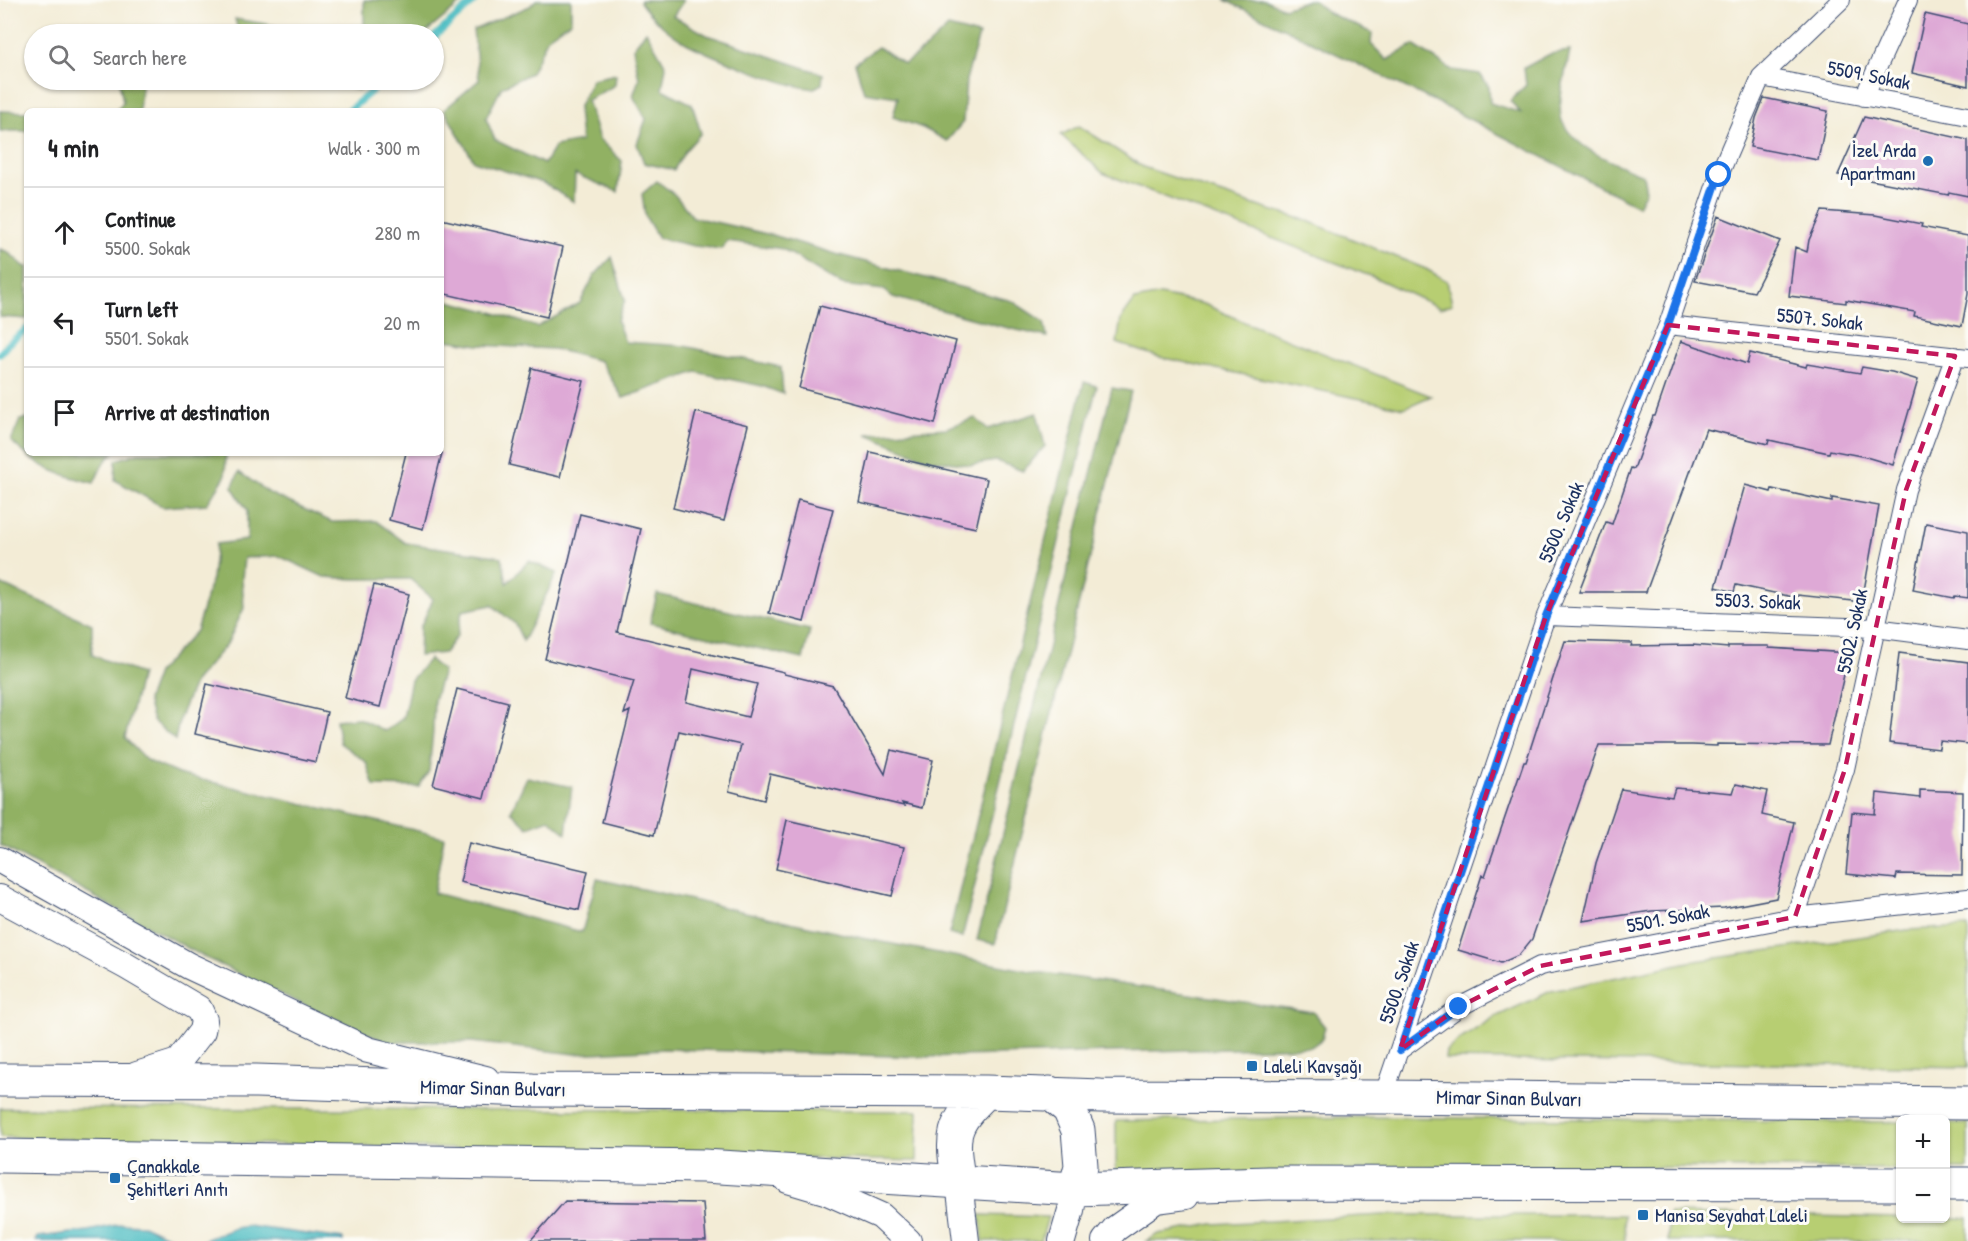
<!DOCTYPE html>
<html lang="en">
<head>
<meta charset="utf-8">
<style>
  body { margin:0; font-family:"Patrick Hand",sans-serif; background:#f2f2f2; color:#202124 }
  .controls { position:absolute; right:18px; bottom:18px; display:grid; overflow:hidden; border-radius:9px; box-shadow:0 2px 4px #0004 }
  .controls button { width:54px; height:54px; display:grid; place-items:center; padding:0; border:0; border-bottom:2px solid #e0e0e0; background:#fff; color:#202124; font:30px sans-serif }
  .stop { position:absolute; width:18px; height:18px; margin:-14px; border:4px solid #1a73e8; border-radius:50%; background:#fff }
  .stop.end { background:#1a73e8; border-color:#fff; box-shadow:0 2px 6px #0008 }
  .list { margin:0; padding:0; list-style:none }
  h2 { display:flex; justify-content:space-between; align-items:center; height:78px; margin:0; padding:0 24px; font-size:26px }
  h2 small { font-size:20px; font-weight:400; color:#757577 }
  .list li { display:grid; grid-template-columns:39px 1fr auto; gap:18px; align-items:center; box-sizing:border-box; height:90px; padding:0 24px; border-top:2px solid #e0e0e0 }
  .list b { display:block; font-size:22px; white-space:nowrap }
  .list p { margin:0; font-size:20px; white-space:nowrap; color:#757577 }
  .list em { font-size:20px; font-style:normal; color:#757577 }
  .icon { flex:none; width:33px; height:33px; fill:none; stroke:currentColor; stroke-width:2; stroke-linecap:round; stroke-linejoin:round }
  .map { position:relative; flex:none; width:1968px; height:1241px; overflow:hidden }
  .search { position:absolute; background:#fff; box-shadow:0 2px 4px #0004; left:24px; top:24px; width:420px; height:66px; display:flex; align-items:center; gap:15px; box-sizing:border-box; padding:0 21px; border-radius:33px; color:#757577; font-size:22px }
  .panel { position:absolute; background:#fff; box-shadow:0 2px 4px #0004; left:24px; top:108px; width:420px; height:348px; border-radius:9px }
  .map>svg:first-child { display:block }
  .green { fill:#b7ce72; stroke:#697e68; stroke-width:1.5 }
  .forest { fill:#91b164; stroke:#567061; stroke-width:1.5 }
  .water { fill:#4ebdc3; stroke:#347690; stroke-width:1.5 }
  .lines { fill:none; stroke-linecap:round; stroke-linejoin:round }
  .stream { stroke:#4ebdc3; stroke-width:7 }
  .building { fill:#dea9d6; fill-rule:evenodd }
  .street-casing { stroke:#3b4b70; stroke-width:20 }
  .secondary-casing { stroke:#3b4b70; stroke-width:28 }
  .highway-casing { stroke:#3b4b70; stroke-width:35 }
  .street { stroke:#fff; stroke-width:18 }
  .secondary { stroke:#fff; stroke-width:26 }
  .highway { stroke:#fff; stroke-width:33 }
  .route { stroke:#1a73e8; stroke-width:8 }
  .marked { fill:none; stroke:#c2185b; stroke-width:4.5; stroke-dasharray:12 8; stroke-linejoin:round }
  .poi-dot { fill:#1f6fb2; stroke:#fdfcf7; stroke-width:2 }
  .labels { text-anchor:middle; stroke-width:6; stroke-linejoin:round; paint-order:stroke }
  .street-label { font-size:20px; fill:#1b2f5e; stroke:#fdfcf7 }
  .poi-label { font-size:20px; fill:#1b2f5e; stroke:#fdfcf7; text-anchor:start }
</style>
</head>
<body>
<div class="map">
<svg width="1968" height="1241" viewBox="0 0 1968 1241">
  <rect width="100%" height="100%" fill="#fdfcf7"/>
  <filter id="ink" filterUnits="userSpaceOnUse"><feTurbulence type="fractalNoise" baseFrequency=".0167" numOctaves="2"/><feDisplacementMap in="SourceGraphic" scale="12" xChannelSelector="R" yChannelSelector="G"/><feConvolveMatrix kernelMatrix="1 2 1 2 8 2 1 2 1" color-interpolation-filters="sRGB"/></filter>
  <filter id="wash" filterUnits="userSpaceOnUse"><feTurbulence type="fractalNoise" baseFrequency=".008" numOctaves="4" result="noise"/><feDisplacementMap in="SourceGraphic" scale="24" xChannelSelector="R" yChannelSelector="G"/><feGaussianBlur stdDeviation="1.35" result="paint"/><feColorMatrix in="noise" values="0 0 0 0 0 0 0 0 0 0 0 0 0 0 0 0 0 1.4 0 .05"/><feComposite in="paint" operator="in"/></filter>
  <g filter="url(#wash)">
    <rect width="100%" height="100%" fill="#f3ecd6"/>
    <path class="green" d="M1079,126L1143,167L1263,208L1305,220L1426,269L1447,281L1452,304L1440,308L1378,279L1103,173L1061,135Z
      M1160,295L1204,304L1244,322L1431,396L1404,408L1159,357L1117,343L1121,319L1135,300Z
      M1968,927V1067L1445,1059L1446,1051L1459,1040L1493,1018L1551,991L1689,962L1907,930Z
      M0,1108L918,1111L917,1161L0,1137Z
      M1371,1117L1900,1122V1169L1485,1166L1116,1178V1121Z
      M1946,1123H1968V1169H1946Z
      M1669,1213L1900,1218H1968V1241H1668Z
      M980,1215L1048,1217L1041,1241H983Z
      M1383,1215H1624L1625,1241H1146L1158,1234L1213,1224Z"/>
    <path class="forest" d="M364,0H465L424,34H364Z
      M536,0H571V21L548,37L531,73L502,87L486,118L495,140L544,164L555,146L581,141L578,108L592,79L616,74L615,85L587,100L599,139L622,161L618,192L575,174L574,202L543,183L474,161L444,110L479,80L473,30L530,6Z
      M641,0H684L673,16L707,35L823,74L822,84C819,85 817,87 814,88C795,91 708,54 688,44C671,35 650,17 640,2Z
      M1225,0H1265L1284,8L1308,0H1314L1327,12L1372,33L1371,44L1387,60L1413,45L1452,70L1480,74L1489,87L1490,103L1521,113L1510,101L1526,85L1524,68L1550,54L1570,51C1567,67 1555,108 1563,123C1578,151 1615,163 1643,175L1646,191L1638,206L1438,103Z
      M235,19L325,34H239Z
      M948,27L979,35L966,80L963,122L947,141L923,128L893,117L898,97L864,92L855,63L878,47L904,64L927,47Z
      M646,31L666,66L662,89L692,104L701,133L685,151L674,170L644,163L637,144L646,119L633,96L639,79L633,48Z
      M119,80H142L139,111H116L123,102Z
      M314,80H371L358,90Z
      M0,111L27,112V131H0Z
      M657,181L675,195L693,217L776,236L836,254L1012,301L1044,322L1047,337L1000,326L893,297L884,290L842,285L783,249L727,241L721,249L694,246L658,238L645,216L642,194Z
      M0,249L8,252L24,266L27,267V319L0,317Z
      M612,257L625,300L617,321L625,342L684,346L781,367L783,394L762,386L696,372L623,398L600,361L554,349L478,345L441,339V299L492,312L537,327L580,303L594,276Z
      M1084,382L1097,386L962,938L949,934Z
      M1112,388L1131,391L995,944L977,940Z
      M1037,413L1045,446L1023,471L996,461L970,465L927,459L867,434L946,428L975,418L988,429Z
      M27,418V453H113L103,464L94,483C57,474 38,468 11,441L20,420Z
      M138,453H226L225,477L207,504L163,507L115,480L116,460Z
      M239,472L271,494L332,522L376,521L406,543L502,557L507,583L529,561L557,573L523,641L515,624L492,605L462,611L457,636L444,653L419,656L420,628L433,599L410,579H354L324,577L279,556L244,558L242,579L244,608L227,644L195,681L180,717L175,740L153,721L147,700L157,673L196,631L212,578L216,544L247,540V510L232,487Z
      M0,584L92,624V655L141,674L125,738L146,760L178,774L444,837L434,893L582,932L597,879L862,938L1030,971L1313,1012L1325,1027L1322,1039L1311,1047L923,1057L665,1049L575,1054L472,1042H386L304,1005L204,957L0,845Z
      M657,594L810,630L803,659L650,623Z
      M429,659L443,671L434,700L433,732L429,771L419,787L374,786L366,762L340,743L336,720L358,718L385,731L403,718L411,680Z
      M527,777L572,787L566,833L549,819L528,827L511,811Z"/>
    <path class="water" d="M121,1224L143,1225L178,1241H35L38,1237L88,1231Z
      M248,1226L343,1239V1241H202L235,1228Z"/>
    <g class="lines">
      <path class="stream" d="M434,37L476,0
        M348,111L385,80
        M0,354L9,343L27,329"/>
    </g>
    <g id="blocks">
      <path class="building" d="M1925,14L1968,24V86L1912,73Z
        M1764,98L1828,111L1818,160L1750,147L1756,118Z
        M1864,117L1968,140V196L1949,192L1948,195L1881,182L1838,175Z
        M1822,211L1875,215L1922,224L1921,227L1968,236V294L1962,326L1914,316L1915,312L1846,300V303L1789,296L1795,247L1807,252L1809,240Z
        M1718,216L1780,241L1754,292L1695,281Z
        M441,219L563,247L547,317L441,293Z
        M820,306L956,341L935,424L799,388Z
        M1681,341L1747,364L1750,353L1806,367L1807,364L1860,373L1862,367L1892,372L1918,380L1893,465L1866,457L1830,450L1829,453L1769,440L1768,444L1706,429L1646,592H1579L1606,522L1612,524L1631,468L1634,469L1653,416H1655Z
        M532,368L584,381L560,477L509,465Z
        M696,412L748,425L724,521L673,508Z
        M870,452L987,479L976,528L859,502Z
        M406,453H442L423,529L389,520Z
        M1745,485L1771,492L1772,489L1832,502V498L1879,506L1862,602L1798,595V598L1736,585L1734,592L1716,587Z
        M798,500L833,509L804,622L769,613Z
        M580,514L641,529L617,632L784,672V674L833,686L885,774L891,750L933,760L922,808L902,803L904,806L770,774L764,800L729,791L741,745L679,731L654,835L602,822L630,711L624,714L634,681L545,659ZM693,669L757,684L748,717L686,702Z
        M1926,523L1968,531V598L1955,596L1954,598L1913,590Z
        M374,585L409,594L380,707L345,698Z
        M1565,641L1632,643L1631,646L1692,645L1728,648V646H1769V648L1849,653L1828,745L1717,744V746L1692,745H1599L1532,939L1519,955L1501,963L1458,950L1482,875L1485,876L1524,762H1526Z
        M1899,653L1968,662V744L1940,741L1939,749L1889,743Z
        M207,684L327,712L316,762L195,734Z
        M457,689L508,702L484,798L433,785Z
        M1736,784L1767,791L1762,815L1794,822L1776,898L1724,908L1652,911L1583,921L1596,863L1621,789L1672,797L1675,788L1733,793Z
        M1920,790L1963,792L1962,875L1897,874L1896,879L1846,874L1852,812L1875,814L1877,793L1920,798Z
        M787,820L904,847L892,896L776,869Z
        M469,843L588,871L579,910L460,882Z
        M565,1201L703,1203L706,1241H530Z"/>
    </g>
  </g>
  <g filter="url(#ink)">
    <use href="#blocks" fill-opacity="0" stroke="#3b4b70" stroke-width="1.5"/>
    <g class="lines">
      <defs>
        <path id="street" d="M1761,77L1968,116
          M1864,97L1908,0
          M1668,325L1968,358
          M1546,616L1875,628L1968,640
          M1795,917L1845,769L1906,490L1955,356
          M1400,1050L1459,1007L1540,966L1795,917L1968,898
          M1383,1097L1546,616L1668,325L1719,175L1761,77L1841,0"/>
        <path id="secondary" d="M0,860L189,966L368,1050L486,1079
          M0,898L126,966L199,1009L204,1020L202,1031L178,1062L137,1075
          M788,1180L825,1191L881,1216L908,1241
          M959,1183L966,1241
          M1062,1241L1071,1210L1075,1189
          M1105,1241L1115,1229L1156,1200L1186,1196"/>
        <path id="highway" d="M0,1080L256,1081L533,1090L986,1092L1101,1096L1383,1097L1968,1103
          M1050,1093L1069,1109L1078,1130L1081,1166L1075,1189
          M0,1156L704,1166L1075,1189L1268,1183L1900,1184
          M959,1183C951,1135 950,1126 986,1092
          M1946,1184H1968"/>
      </defs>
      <use href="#street" class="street-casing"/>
      <use href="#secondary" class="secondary-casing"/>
      <use href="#highway" class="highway-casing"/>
      <use href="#street" class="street"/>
      <use href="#secondary" class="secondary"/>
      <use href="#highway" class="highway"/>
    </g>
  </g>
  <g class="lines" filter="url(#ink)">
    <path class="route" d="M1459,1007L1400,1050L1546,616L1668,325L1719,175"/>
  </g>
  <path class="marked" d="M1668,325L1955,356L1906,490L1845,769L1795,917L1540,966L1459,1007L1400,1050L1546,616Z"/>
  <g class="poi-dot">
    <circle cx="1928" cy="161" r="6"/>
    <rect x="1246" y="1060" width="12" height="12" rx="3"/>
    <rect x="109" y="1172" width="12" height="12" rx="3"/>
    <rect x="1637" y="1209" width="12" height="12" rx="3"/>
  </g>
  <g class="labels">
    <g class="street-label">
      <text transform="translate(1869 75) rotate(11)" y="7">5509. Sokak</text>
      <text transform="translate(1820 319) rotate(6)" y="7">5507. Sokak</text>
      <text transform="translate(1561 522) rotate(-67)" y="7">5500. Sokak</text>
      <text transform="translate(1758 601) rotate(2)" y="7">5503. Sokak</text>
      <text transform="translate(1852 631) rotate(-78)" y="7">5502. Sokak</text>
      <text transform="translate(1668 918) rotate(-11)" y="7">5501. Sokak</text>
      <text transform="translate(1399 982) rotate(-71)" y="7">5500. Sokak</text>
      <text transform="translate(493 1088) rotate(1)" y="7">Mimar Sinan Bulvarı</text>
      <text transform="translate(1509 1098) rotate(1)" y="7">Mimar Sinan Bulvarı</text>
    </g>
    <g class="poi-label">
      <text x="1916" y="157" text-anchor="end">İzel Arda<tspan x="1916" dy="23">Apartmanı</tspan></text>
      <text x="1264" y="1073">Laleli Kavşağı</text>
      <text x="127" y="1173">Çanakkale<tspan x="127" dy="23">Şehitleri Anıtı</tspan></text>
      <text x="1655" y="1222">Manisa Seyahat Laleli</text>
    </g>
  </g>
</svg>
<div class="controls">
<button>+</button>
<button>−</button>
</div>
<div class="stop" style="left:1719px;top:175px"></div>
<div class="stop end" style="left:1459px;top:1007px"></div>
<div class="search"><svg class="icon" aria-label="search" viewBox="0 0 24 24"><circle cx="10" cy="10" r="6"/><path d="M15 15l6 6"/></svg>Search here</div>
<section class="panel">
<h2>4 min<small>Walk · 300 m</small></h2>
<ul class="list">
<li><svg class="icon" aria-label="ahead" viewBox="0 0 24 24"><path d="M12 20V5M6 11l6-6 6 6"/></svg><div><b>Continue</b><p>5500. Sokak</p></div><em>280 m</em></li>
<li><svg class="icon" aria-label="left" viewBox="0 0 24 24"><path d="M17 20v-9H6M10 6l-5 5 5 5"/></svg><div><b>Turn left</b><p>5501. Sokak</p></div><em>20 m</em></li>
<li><svg class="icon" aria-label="arrive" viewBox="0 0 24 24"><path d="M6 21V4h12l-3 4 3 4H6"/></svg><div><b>Arrive at destination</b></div></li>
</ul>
</section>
</div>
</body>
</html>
